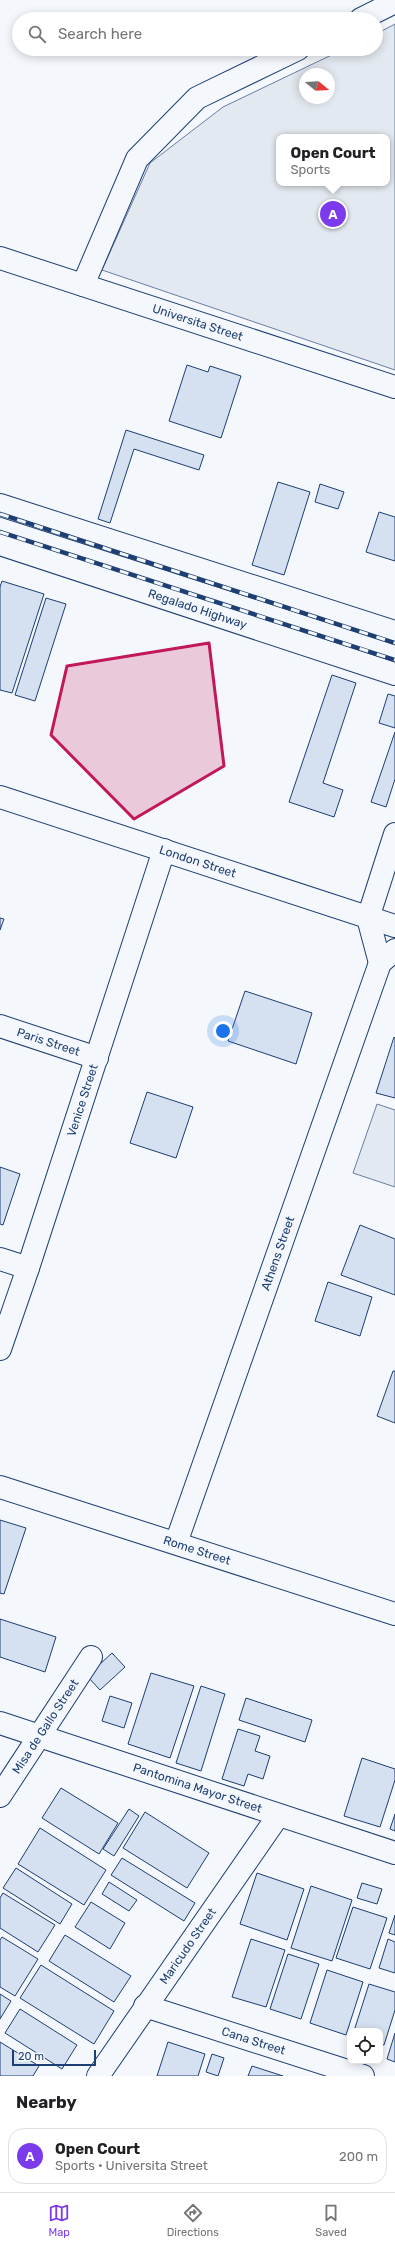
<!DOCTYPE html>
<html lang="en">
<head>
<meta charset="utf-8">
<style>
  body { margin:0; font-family:Rubik,sans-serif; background:#f6f6f6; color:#202124 }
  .controls { position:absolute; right:12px; bottom:12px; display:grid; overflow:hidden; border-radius:8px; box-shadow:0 2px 10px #0003 }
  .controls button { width:36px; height:36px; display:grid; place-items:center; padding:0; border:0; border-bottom:1px solid #e0e0e0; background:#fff; color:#202124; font:20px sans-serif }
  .compass { position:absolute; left:299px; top:68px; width:36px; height:36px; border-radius:50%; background:#fff; box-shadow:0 2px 10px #0003; rotate:108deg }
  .scale { position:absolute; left:12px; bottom:10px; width:84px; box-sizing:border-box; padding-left:4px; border:2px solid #1d3f73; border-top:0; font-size:11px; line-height:14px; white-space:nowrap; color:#1d3f73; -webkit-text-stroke:3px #f4f7fb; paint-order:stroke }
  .you { position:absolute; left:223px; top:1031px; width:14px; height:14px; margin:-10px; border:3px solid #fff; border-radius:50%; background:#1a73e8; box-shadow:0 0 0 6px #1a73e833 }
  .badge { display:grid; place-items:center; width:26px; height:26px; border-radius:50%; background:#7c3aed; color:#fff; font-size:13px; font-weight:700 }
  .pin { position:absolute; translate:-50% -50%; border:2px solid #fff; box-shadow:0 1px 4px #0006 }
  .popup { position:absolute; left:276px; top:134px; width:114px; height:52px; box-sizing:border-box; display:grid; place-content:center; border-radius:8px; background:#fff; filter:drop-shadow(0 1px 3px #0005); font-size:13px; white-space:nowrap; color:#757577 }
  .popup b { font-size:15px; color:#202124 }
  .popup::after { content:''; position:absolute; left:50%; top:100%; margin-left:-8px; border:8px solid transparent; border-top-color:#fff }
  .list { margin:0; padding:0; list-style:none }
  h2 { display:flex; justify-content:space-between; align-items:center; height:52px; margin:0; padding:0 16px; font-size:17px }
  h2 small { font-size:13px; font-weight:400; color:#757577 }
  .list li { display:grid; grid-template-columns:26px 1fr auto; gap:12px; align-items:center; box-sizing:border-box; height:56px; margin:0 8px 8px; padding:0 8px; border:1px solid #e0e0e0; border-radius:16px }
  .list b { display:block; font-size:15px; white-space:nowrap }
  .list p { margin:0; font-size:13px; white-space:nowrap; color:#757577 }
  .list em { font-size:13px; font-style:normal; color:#757577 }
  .icon { flex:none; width:22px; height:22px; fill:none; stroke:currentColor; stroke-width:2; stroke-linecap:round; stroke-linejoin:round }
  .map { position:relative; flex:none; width:395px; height:2076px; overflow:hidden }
  .search { position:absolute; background:#fff; box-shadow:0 2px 10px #0003; left:12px; right:12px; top:12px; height:44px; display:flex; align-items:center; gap:10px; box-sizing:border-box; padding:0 14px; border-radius:22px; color:#757577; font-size:15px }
  .sheet { height:116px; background:#fff }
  nav { display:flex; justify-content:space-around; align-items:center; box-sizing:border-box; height:56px; border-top:1px solid #e0e0e0; background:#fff; font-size:11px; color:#757577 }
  nav a { display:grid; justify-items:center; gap:2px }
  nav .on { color:#7c3aed }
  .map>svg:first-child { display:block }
  .green { fill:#e3e9f0; stroke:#687fa3; fill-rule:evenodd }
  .building { fill:#d5e0f0; stroke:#1d3f73 }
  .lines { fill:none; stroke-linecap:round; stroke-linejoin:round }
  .street-casing { stroke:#1d3f73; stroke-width:24 }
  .primary-casing { stroke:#1d3f73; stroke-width:24 }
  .street { stroke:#f4f7fb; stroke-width:22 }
  .primary { stroke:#f4f7fb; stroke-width:22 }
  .rail-casing { stroke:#1d3f73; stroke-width:4.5 }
  .rail { stroke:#f4f7fb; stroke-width:3; stroke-dasharray:9; stroke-linecap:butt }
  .marked { fill:#c2185b; fill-opacity:0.2; stroke:#c2185b; stroke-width:3; stroke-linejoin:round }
  .labels { text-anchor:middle; stroke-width:3; stroke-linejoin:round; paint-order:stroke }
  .street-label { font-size:12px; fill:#1d3f73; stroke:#f4f7fb }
</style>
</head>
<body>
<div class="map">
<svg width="395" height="2076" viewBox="0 0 395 2076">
  <rect width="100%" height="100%" fill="#f4f7fb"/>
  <path class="green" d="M395,24V370L102,270L150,163L223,107L344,49H376V34ZM305,74H329V98H305ZM279,137H387V183H279Z
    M377,1104L395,1110V1187L353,1173Z"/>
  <path class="building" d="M187,365L208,372L210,366L241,376L221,438L169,421Z
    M126,430L204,455L199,470L134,449L110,523L98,519Z
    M278,482L310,492L284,575L252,565Z
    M320,484L344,492L338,509L315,502Z
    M379,512L395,517V561L366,552Z
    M2,581L44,594L12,693L0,690V587Z
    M46,598L66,604L35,701L15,695Z
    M332,675L356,683L323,783L343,790L334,817L289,802Z
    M388,694L395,696V728L379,723Z
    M395,732V779L386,807L371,802Z
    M0,918L4,919L0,930Z
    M245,991L312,1013L296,1064L228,1041Z
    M394,1037L395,1038V1098L376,1093Z
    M147,1092L193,1107L176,1158L130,1143Z
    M0,1167L20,1174L3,1225L0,1224Z
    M360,1225L395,1239V1295L341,1275Z
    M328,1282L372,1297L360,1336L315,1321Z
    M393,1371H395V1423L377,1416Z
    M0,1520L26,1528L4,1594L0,1593Z
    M0,1619L56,1637L45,1672L0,1657Z
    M112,1653L125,1667L100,1690L87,1676Z
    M151,1673L194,1686L170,1758L128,1744Z
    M201,1686L225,1694L201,1771L176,1763Z
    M110,1696L132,1703L124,1728L102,1721Z
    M246,1698L312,1720L305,1742L239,1720Z
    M238,1729L260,1736L255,1751L270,1756L263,1779L248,1774L244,1786L222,1779Z
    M362,1758L395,1769V1780L380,1827L344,1816Z
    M61,1788L118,1823L99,1854L42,1818Z
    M129,1809L139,1816L114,1856L103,1849Z
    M145,1812L209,1853L187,1888L123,1848Z
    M395,1814V1831L390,1829Z
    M40,1828L106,1870L84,1905L18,1864Z
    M122,1858L195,1903L184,1921L111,1875Z
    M16,1868L72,1904L60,1924L3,1888Z
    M257,1873L304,1889L287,1940L240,1924Z
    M109,1882L137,1900L129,1911L102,1894Z
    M362,1883L382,1889L377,1904L357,1898Z
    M311,1886L352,1900L332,1961L291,1948Z
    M3,1893L55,1925L38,1952L0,1928V1898Z
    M91,1902L125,1923L110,1949L75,1927Z
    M353,1907L387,1918L370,1969L336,1958Z
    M395,1915V1935L389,1933Z
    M65,1935L131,1976L114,2002L49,1961Z
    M2,1937L38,1959L15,1996L0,1987V1940Z
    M251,1939L285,1950L266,2007L232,1997Z
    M388,1939L395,1942V1973L379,1968Z
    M288,1954L319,1964L301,2019L270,2009Z
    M41,1965L114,2011L94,2044L20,1998Z
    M327,1970L363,1982L346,2035L310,2023Z
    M369,1984L395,1992V2010L384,2045L380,2044V2031H354Z
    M0,1994L11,2001L0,2019Z
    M20,2009L77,2045L62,2069L5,2033Z
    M395,2033V2062L387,2059Z
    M0,2042L39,2066L33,2076H0Z
    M168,2042L205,2054L198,2076H157Z
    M212,2054L224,2058L218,2076L206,2072Z
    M252,2066L283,2076H248Z"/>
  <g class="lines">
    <defs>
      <g id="street">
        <path d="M361,19L395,2"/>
        <path id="s1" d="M0,258L395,387"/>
        <path d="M83,285L137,159L197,98L298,49"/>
        <path id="s2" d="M0,797L395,926"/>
        <path d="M380,963L368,918L395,834"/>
        <path id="s3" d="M0,1026L97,1058"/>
        <path d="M0,1259L28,1268"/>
        <path id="s4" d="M0,1349L28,1268L164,850"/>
        <path id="s5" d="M0,1487L395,1614"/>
        <path id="s6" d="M176,1543L380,963L395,950"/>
        <path id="s7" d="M0,1723L395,1853"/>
        <path id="s8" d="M0,1796L91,1657"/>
        <path id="s9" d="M145,2006L363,2076"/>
        <path id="s10" d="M98,2076L278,1816"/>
      </g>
      <g id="primary">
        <path d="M0,505L395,632"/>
        <path id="s11" d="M0,544L395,674"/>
      </g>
    </defs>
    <use href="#street" class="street-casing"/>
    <use href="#primary" class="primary-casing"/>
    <use href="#street" class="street"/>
    <use href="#primary" class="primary"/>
    <defs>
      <path id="rail" d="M0,514L395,643
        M0,532L395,660"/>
    </defs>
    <use href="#rail" class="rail-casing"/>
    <use href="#rail" class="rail"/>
  </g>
  <path class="marked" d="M209,643L224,766L134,819L51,735L67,666Z"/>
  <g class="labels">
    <g class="street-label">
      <text dy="4" stroke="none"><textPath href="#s1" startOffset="208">Universita Street</textPath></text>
      <text dy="4" stroke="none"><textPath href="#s11" startOffset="208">Regalado Highway</textPath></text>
      <text dy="4" stroke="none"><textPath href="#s2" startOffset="208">London Street</textPath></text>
      <text dy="4" stroke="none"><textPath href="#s3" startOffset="51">Paris Street</textPath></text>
      <text dy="4" stroke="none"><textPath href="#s4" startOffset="262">Venice Street</textPath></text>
      <text dy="4" stroke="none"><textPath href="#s6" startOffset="307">Athens Street</textPath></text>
      <text dy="4" stroke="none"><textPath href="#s5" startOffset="207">Rome Street</textPath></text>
      <text dy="4" stroke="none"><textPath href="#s8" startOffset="83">Misa de Gallo Street</textPath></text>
      <text dy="4" stroke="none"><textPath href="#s7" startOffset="208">Pantomina Mayor Street</textPath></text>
      <text dy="4" stroke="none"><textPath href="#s10" startOffset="158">Maricudo Street</textPath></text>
      <text dy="4" stroke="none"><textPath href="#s9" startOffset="114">Cana Street</textPath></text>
    </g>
  </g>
</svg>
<div class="controls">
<button><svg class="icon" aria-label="locate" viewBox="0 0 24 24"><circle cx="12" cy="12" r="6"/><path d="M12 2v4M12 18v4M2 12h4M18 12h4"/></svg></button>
</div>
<svg class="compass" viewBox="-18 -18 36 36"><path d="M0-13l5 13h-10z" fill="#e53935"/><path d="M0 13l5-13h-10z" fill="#757577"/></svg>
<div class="scale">20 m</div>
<div class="you"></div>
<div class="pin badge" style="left:333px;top:214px">A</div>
<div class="popup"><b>Open Court</b>Sports</div>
<div class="search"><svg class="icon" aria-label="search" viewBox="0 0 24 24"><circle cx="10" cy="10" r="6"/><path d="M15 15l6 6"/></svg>Search here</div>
</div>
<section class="sheet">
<h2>Nearby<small></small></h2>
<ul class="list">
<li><span class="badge">A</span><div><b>Open Court</b><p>Sports · Universita Street</p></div><em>200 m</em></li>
</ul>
</section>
<nav>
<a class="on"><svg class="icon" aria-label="map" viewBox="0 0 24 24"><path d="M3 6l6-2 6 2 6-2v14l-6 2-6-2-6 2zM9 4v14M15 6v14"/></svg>Map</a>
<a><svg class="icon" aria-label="directions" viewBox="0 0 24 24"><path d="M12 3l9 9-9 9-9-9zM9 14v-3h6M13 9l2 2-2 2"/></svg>Directions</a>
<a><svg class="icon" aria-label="saved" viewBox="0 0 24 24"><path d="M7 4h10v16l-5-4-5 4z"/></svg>Saved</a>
</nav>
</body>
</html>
